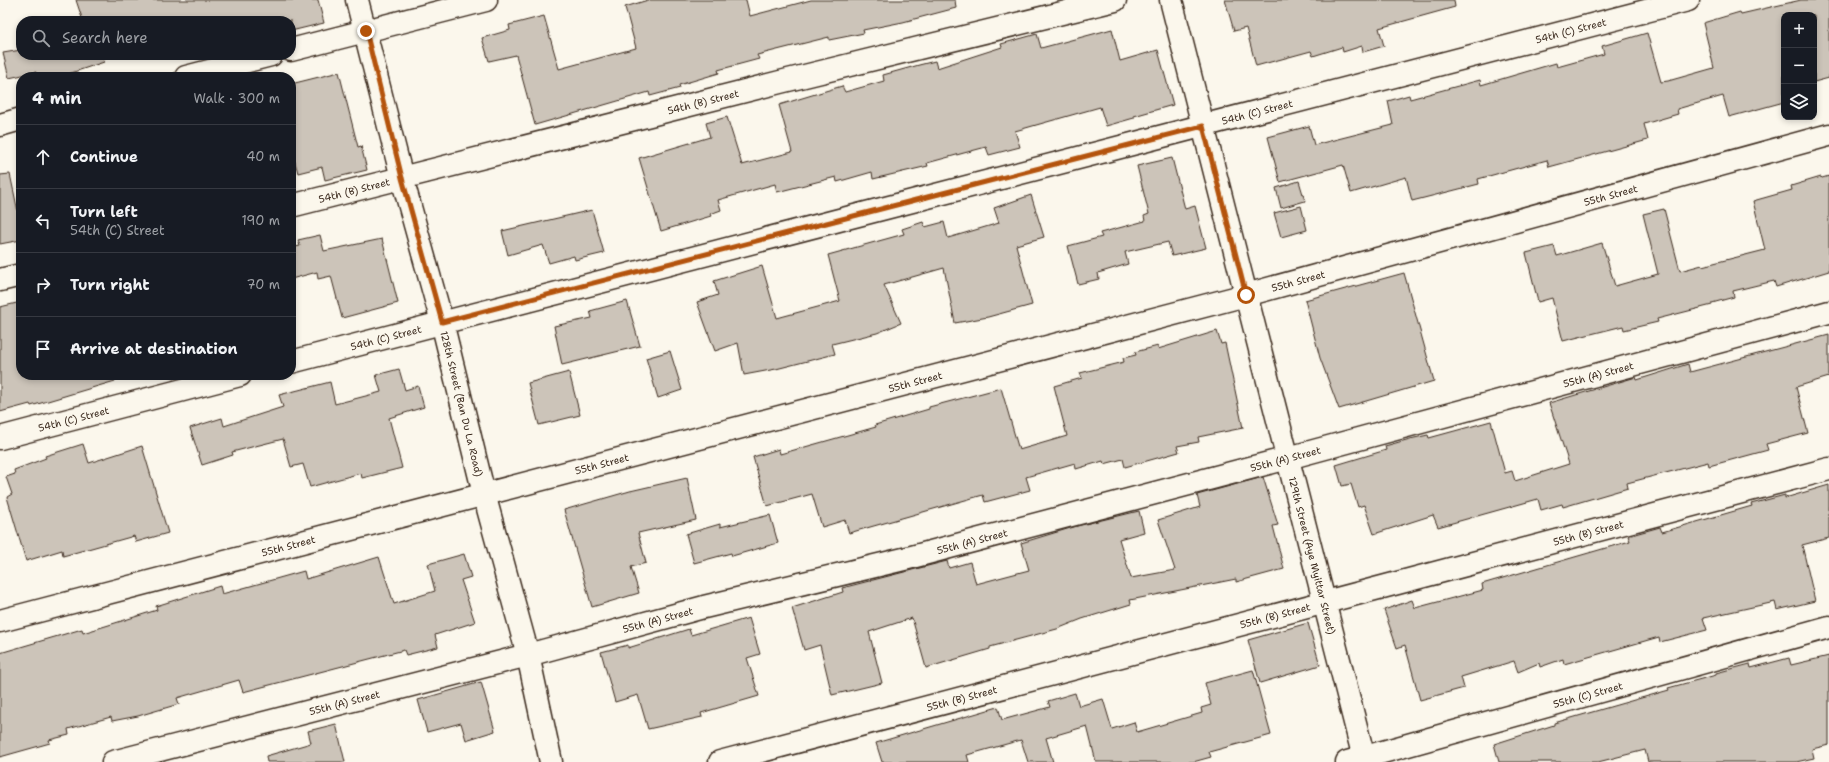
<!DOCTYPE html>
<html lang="en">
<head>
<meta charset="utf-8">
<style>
  body { margin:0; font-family:"Shantell Sans",sans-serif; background:#242831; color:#f1f3f6 }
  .controls { position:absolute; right:12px; top:12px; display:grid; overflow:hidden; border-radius:8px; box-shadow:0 2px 6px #0003 }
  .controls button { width:36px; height:36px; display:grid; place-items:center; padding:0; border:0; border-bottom:1px solid #363941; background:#171b24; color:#f1f3f6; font:20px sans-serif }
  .stop { position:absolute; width:12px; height:12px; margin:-9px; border:3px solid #b45309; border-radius:50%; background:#fff }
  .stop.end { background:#b45309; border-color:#fff; box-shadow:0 1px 4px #0008 }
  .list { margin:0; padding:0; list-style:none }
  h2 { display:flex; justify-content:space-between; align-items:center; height:52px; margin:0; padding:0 16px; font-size:17px }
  h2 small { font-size:13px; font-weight:400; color:#9ea1a6 }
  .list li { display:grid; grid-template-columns:26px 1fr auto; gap:12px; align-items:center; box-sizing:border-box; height:64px; padding:0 16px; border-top:1px solid #363941 }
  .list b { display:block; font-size:15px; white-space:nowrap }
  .list p { margin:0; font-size:13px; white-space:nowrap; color:#9ea1a6 }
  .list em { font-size:13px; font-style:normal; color:#9ea1a6 }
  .icon { flex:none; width:22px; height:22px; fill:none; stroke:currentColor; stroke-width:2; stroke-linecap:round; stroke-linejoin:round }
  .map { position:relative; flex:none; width:1829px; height:762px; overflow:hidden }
  .search { position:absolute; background:#171b24; box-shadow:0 2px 6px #0003; left:16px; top:16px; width:280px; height:44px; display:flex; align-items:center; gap:10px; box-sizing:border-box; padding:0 14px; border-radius:16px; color:#9ea1a6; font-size:15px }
  .panel { position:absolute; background:#171b24; box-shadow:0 2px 6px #0003; left:16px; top:72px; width:280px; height:308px; border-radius:16px }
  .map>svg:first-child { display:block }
  .building { fill:#ccc4b9; stroke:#3b2a1e }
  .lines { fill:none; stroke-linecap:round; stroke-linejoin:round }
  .minor-casing { stroke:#3b2a1e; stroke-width:25 }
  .minor { stroke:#fbf7ec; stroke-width:22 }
  .route { stroke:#b45309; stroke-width:5 }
  .labels { text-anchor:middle; stroke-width:4; stroke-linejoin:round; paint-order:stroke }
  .street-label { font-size:10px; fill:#3b2a1e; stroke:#fbf7ec }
</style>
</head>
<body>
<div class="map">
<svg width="1829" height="762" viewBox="0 0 1829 762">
  <rect width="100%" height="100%" fill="#fbf7ec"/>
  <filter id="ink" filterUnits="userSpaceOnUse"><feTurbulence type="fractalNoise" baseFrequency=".025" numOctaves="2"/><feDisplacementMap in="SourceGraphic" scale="8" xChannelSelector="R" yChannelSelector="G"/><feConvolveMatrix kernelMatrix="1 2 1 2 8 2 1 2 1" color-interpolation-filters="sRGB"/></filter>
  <g filter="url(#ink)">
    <path class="building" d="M76,0H318L324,23L291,31V21H83Z
      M648,0H746L750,16L811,0H955L956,8L903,22L863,30L864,33L829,40V37L757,55L759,59L718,70L719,73L679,85L680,88L650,96L649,92L535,125L516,55L489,61L482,38L510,30L509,25L544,16L559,69L636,48L625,7Z
      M1225,0H1454L1455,7L1379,28L1384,46L1363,52L1362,46L1343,52L1342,47L1313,56L1311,51L1256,66L1246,28L1234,31Z
      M1801,0H1829V78L1814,82V15H1784V102L1729,117L1723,96L1677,109L1678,114L1644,124L1648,140L1549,167L1547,160L1478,179L1479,184L1412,201L1406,177L1351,193L1343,165L1280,182L1268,137L1309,126L1314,145L1393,125L1388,101L1409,95L1410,99L1480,80L1481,85L1556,63L1557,67L1604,54L1602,46L1647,33L1661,82L1668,81L1714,68L1703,23L1740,12L1741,14Z
      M1112,29L1120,61L1158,50L1173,105L1134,116V118L1106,126L1100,107L1015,131L1020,147L989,155L986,147L927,163L928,166L873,179L872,172L837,182L836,177L777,192L775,184L718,200L721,210L710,214L711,216L661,231L639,158L710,137L706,123L727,117L742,165L792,152L779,105L842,86L845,92L884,81L883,75L919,65L935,61L937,68L1002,47L1001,44L1037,34L1041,48Z
      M21,50V55H113L103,59L104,62L59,77H37L36,72L9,78L3,53Z
      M339,72L358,147L361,146L367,170L325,180L322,167L298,173L291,148V84Z
      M1172,158L1185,209L1195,206L1206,248L1172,256L1168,242L1125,252L1128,264L1098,273L1099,279L1078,284L1068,246L1102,237L1100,233L1145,221L1144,216L1149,214L1137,166Z
      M10,174L21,226V240L0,244V175Z
      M1829,176V271L1776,287L1774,281L1733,291L1734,297L1712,303V305L1657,319L1658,322L1624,330L1623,326L1563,341L1552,298L1538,302L1526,253L1554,246L1557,256L1602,243L1615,286L1658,274L1643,214L1664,209L1680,271L1702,265V266L1765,250L1753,201L1792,190L1791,186L1821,177L1822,178Z
      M1299,181L1305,201L1281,208L1276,188Z
      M1031,195L1044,237L1016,245L1032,305L988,317L955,323L944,268L884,285L901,323L877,333L832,344L835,354L776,369L744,375L738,343L715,351L697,302L718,295L714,281L762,266L777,318L840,301L828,255L904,234L902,229L923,222L925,227L944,222L948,238L999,223L994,208Z
      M1301,206L1307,230L1281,237L1274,213Z
      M592,210L604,253L575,260L574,256L549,263L543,245L508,255L502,231Z
      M320,235L324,251L382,239L398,303L342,318L331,276L318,279L317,272L291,279V248L300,246L298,240Z
      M1404,273L1434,381L1339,409L1320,358L1305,300Z
      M627,301L640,346L562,365L554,326L592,318L590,311Z
      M21,302V375H115V381L31,406L30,404L0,412V307Z
      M1217,331L1221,344L1225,343L1243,428L1198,437L1199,442L1177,446L1179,452L1125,467L1123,459L1104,464L1103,461L1076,469L1075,463L1026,477L1030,490L985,502L983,495L849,533L845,520L822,527L812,494L767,506L753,457L779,449L780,454L876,427L875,425L929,409V407L1001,388L1019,450L1067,436L1054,386L1082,378L1080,373L1124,362L1123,358L1136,355L1135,352L1158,346V349Z
      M1829,335V377L1796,387L1808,433L1766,444L1768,450L1709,466L1708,462L1627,483L1628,488L1563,507L1562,504L1541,510L1538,499L1438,527L1433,515L1374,534L1364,505L1358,507L1351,484L1342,486L1336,465L1386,450L1385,446L1410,439L1428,435L1429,438L1491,421L1505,473L1512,471L1515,481L1569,464L1549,403L1636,377L1637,380L1688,364L1690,372Z
      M670,351L682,390L658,398L646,358Z
      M399,369L405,390L418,386L424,407L389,418L402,468L362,478L361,473L310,487L303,464L291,467L283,439L232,452L233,455L202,465L190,428L222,418L224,426L283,407L279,395L330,382L335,404L381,392L376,375Z
      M569,372L580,415L539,425L528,383Z
      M83,444L89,463L142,446L168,533L136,542L134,536L63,556L62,550L26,561L7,497L12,494L6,477L15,474L14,470L46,458L45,456Z
      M1263,477L1278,525L1273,526L1284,569L1236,582V579L1130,600L1131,604L1082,619L1057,629L990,647V649L926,668L912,618L869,632L882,683L832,695L820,645L804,650L792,608L843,592L842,588L947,561L949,568L970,562L976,584L1029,570L1021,543L1077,526L1139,511L1144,532L1119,539L1131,578L1175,570L1158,520L1200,507L1197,495Z
      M687,478L696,520L638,533L646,563L631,567L639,593L592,607L564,510L630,491Z
      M1829,485V538L1802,545L1815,601L1777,610L1775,602L1703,618L1707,630L1660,642L1659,637L1564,664L1563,659L1540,667L1539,663L1518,672L1514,661L1461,677L1464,688L1420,700L1405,645L1397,648L1384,610L1412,600L1415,608L1483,590L1482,584L1630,541L1628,536L1660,527L1662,532L1752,506L1751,504L1785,495V498Z
      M770,515L778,543L732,556L731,553L694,563L686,534L720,524V527Z
      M464,554L471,577L461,580L475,622L435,635L438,647L406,655L404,650L243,692L239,680L177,698L179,704L138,716L112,721L111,717L68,729L69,735L49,740L50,743L0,757V653L82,629L83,633L157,610L156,606L220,586L222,594L304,571L306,579L379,557L394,604L435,591L428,564Z
      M749,618L760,654L747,658L759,696L701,713L702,717L648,729L638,695L615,702L601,652L628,645V648L689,629L691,635Z
      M1308,623L1320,665L1260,683L1248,640Z
      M1829,656V745L1812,749L1814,758L1796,762H1648L1645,750L1598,762H1499L1494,744L1554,725V723L1669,690L1668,688L1716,675V673L1750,664L1751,668L1789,658L1791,665Z
      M1253,670L1271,735L1209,752L1211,757L1193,762H1096L1087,726L1046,738L1053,762H1028L1021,740L967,755L969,762H882L876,743L998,707L1002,720L1050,707L1048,701L1075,693L1079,706L1103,699L1112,729L1134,722L1137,732L1202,713L1201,708L1211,705L1205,683Z
      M481,682L495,731L466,740L461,723L427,732L418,700Z
      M336,724L345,762H267L266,756L311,743L308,731Z"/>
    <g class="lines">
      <defs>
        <g id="minor">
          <path id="s1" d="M357,0L402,178L442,322L484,494L528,655L551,762"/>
          <path id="s2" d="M1171,0L1365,762"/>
          <path d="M291,50L486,0"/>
          <path d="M186,77L271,55"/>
          <path d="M0,125L21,119"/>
          <path id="s3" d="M291,206L780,82L1115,0"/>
          <path d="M0,280L21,275"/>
          <path id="s4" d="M291,362L1688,0"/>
          <path id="s5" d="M0,438L240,375"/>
          <path id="s6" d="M0,621L1246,295L1829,135"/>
          <path id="s7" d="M113,762L528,655L704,607L908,558L1288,458L1829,312"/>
          <path id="s8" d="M720,762L1829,469"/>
          <path id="s9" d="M1347,762L1829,627"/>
        </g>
      </defs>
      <use href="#minor" class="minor-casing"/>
      <use href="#minor" class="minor"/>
    </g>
  </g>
  <g class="lines" filter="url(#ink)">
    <path class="route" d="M366,31L402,178L442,322L1203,126L1246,295"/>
  </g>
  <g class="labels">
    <g class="street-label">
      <text dy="4" stroke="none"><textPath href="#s4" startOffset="1322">54th (C) Street</textPath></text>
      <text dy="4" stroke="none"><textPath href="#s3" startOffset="425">54th (B) Street</textPath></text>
      <text dy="4" stroke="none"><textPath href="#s4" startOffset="998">54th (C) Street</textPath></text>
      <text dy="4" stroke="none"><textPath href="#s3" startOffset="65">54th (B) Street</textPath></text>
      <text dy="4" stroke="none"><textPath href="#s6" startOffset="1666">55th Street</textPath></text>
      <text dy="4" stroke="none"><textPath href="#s6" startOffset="1342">55th Street</textPath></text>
      <text dy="4" stroke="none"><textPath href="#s4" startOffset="98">54th (C) Street</textPath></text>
      <text dy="4" stroke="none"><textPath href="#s7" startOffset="1535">55th (A) Street</textPath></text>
      <text dy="4" stroke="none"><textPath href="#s6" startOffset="946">55th Street</textPath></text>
      <text dy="4" stroke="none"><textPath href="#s1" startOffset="417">128th Street (Ban Du La Road)</textPath></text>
      <text dy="4" stroke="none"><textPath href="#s5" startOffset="76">54th (C) Street</textPath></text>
      <text dy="4" stroke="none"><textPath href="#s7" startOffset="1211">55th (A) Street</textPath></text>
      <text dy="4" stroke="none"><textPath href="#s6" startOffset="622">55th Street</textPath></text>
      <text dy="4" stroke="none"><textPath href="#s8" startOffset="898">55th (B) Street</textPath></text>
      <text dy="4" stroke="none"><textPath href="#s7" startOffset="887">55th (A) Street</textPath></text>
      <text dy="4" stroke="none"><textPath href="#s6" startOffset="298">55th Street</textPath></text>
      <text dy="4" stroke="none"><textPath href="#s2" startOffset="573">129th Street (Aye Myittar Street)</textPath></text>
      <text dy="4" stroke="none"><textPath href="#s8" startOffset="574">55th (B) Street</textPath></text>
      <text dy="4" stroke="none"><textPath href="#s7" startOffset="563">55th (A) Street</textPath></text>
      <text dy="4" stroke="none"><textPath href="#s9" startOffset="250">55th (C) Street</textPath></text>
      <text dy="4" stroke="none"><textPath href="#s8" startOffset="250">55th (B) Street</textPath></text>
      <text dy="4" stroke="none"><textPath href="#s7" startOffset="239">55th (A) Street</textPath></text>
    </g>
  </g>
</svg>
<div class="controls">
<button>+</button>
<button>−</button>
<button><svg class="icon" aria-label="layers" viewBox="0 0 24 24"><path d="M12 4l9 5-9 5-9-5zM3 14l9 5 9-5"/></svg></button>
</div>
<div class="stop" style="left:1246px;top:295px"></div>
<div class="stop end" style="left:366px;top:31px"></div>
<div class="search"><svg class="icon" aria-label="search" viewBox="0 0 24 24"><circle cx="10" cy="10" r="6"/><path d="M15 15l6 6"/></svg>Search here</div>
<section class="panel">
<h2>4 min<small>Walk · 300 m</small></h2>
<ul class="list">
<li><svg class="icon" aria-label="ahead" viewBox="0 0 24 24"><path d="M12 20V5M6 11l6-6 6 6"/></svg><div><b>Continue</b></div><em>40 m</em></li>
<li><svg class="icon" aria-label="left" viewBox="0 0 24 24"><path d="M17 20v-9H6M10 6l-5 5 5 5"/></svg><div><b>Turn left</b><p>54th (C) Street</p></div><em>190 m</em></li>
<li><svg class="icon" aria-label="right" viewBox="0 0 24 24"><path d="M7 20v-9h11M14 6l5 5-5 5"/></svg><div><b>Turn right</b></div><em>70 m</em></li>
<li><svg class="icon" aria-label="arrive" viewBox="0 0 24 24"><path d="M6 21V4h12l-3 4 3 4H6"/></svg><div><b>Arrive at destination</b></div></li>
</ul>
</section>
</div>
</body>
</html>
